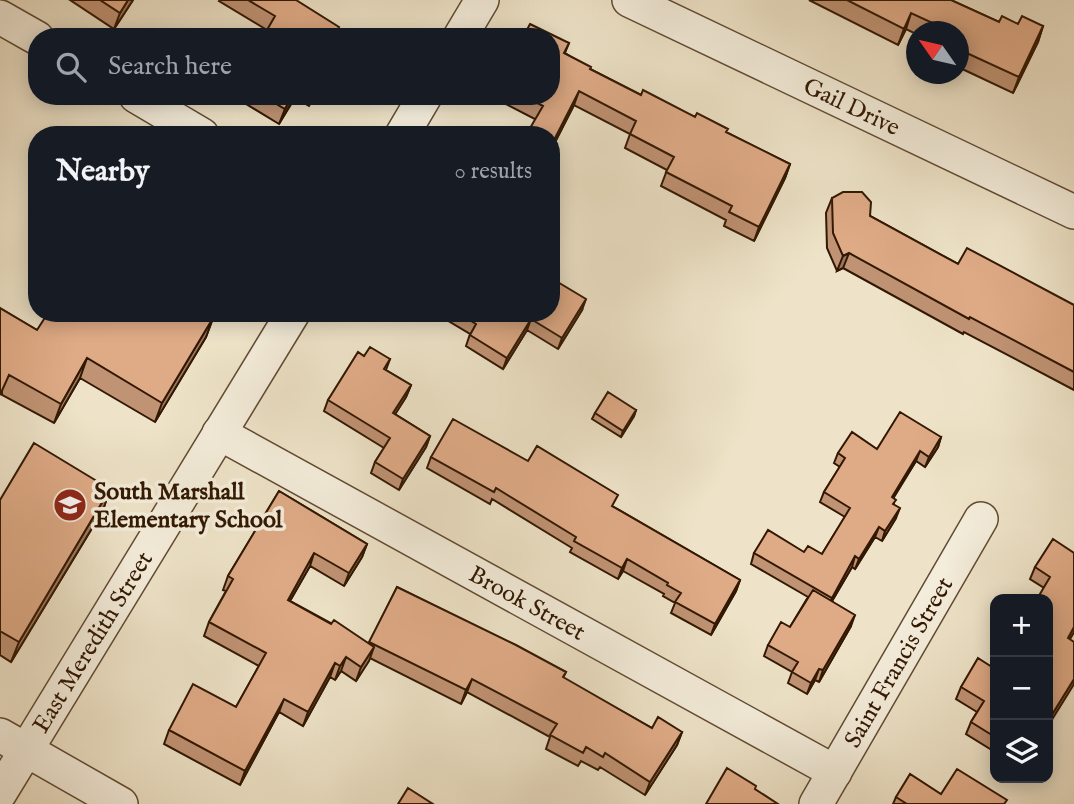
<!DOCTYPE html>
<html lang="en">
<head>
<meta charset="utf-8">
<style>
  body { margin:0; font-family:"IM FELL English",serif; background:#242831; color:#f1f3f6 }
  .controls { position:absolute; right:21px; bottom:21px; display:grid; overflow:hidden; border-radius:14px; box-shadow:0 4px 18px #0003 }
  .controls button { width:63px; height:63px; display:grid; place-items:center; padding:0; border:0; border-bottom:2px solid #363941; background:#171b24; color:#f1f3f6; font:35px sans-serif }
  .compass { position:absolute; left:906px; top:21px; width:63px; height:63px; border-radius:50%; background:#171b24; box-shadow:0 4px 18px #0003; rotate:304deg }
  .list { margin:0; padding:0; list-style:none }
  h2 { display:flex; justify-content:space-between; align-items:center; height:91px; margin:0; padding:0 28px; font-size:30px }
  h2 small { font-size:23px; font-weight:400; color:#9ea1a6 }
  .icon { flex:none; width:38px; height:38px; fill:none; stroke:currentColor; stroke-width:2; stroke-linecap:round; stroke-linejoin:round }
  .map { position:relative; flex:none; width:1074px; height:804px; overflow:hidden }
  .search { position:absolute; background:#171b24; box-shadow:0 4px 18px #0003; left:28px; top:28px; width:532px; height:77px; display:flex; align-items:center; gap:18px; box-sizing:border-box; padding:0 24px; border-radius:28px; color:#9ea1a6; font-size:26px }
  .panel { position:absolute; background:#171b24; box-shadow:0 4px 18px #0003; left:28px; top:126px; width:532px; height:196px; border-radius:28px }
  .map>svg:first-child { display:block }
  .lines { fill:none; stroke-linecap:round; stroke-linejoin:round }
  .minor-casing { stroke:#614b34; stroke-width:36 }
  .minor { stroke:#f4eddb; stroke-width:33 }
  .wall { fill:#c09374; stroke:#321803; stroke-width:2 }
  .shaded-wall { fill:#9c785e; stroke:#321803; stroke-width:2 }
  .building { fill:#dfab87; stroke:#321803; stroke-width:2 }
  .labels { text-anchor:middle; stroke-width:7; stroke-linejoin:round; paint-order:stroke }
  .street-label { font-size:24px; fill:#321803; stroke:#f4eddb }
  .poi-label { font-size:24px; font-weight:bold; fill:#321803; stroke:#f4eddb; text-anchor:start }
</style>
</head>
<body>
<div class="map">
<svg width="1074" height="804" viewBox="0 0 1074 804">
  <rect width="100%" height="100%" fill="#eee3c8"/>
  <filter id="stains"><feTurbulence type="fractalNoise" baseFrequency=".00286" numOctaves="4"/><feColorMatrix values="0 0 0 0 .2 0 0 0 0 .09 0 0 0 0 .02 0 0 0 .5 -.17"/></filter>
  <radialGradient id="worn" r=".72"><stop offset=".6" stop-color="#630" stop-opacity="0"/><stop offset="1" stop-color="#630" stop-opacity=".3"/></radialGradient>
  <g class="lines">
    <defs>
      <g id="minor">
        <path id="s1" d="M629,0L1074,212"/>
        <path d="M0,17L37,38"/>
        <path d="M460,37L482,0"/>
        <path d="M136,96L202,135"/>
        <path d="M402,135L425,96"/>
        <path id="s2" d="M219,433L835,772"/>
        <path d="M0,735L121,804"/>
        <path id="s3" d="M0,793L293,313"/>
        <path id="s4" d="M816,804L981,519"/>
      </g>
    </defs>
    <use href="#minor" class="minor-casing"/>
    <use href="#minor" class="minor"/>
  </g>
  <path class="wall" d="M70,0H133L114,29Z
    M220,0H296L267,30L219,1Z
    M809,0H951L999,22L1043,26L1038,42L1013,93L958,67V32H916V34L906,29L898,45Z
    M551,37L569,43L565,53L590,69L641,95L695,117L790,164L785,178L754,241L724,226L726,220L661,186L667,170L625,148L630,134L574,105L551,150V135L535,119L496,99L497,96H551Z
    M233,96H315L309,106L295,98L279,124Z
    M832,198L870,216L958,264L1074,305V390L964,332L963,334L843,268L837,271L827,248L826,213Z
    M0,308L37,330L213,318L206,337L155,422L80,378L54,423L2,395Z
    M582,310L558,349L527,330L503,369L466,346L470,334L435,313H551Z
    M364,356L390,359L386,370L411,385L406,397L395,414L430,436L426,447L399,490L371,473L375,462L384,448L324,411L328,400Z
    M636,410L634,416L621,437L592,419L595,413Z
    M941,437L938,447L925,467L916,461L893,498L896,518L882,541L875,537L855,569L852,567L832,601L851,626L819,682L815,680L807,694L788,683L792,672L764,656L768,645L790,627L808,597L751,564L754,553L822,554L845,517L820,502L824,492L840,467L834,463L838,453L877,449Z
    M431,457L528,461L614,507L740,580L736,591L711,635L671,613L675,603L663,596L664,594L623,571L618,579L570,552L572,548L492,499L490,504L427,468Z
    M110,489L103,510L11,662L0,655V500Z
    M279,491L367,544L362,557L344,586L310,566L290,601L369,644L397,587L566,672L563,678L652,728L682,732L677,745L645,795L600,767L598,770L581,761L578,766L546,749L550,737L467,692L461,704L370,658L356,681L341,671L335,680L330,677L303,726L279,712L240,785L164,744L169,730L236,707L259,666L204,636L209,622L226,591L223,590L228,576Z
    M1074,553V632L1070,639L1074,684L1044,588L1030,579L1035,567Z
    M995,669V752L966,734L971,722L977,712L956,699L961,687Z
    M941,794L1005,804H893L896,797Z"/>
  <path class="shaded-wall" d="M128,0H133L114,29L120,13Z
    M911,13L906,29L898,45L904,29Z
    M1043,26L1038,42L1013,93L1019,77Z
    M579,91L574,105L551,150V146Z
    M292,96H295L279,124L285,109Z
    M790,164L785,178L754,241L759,227Z
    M849,253L843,268L837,271L843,256Z
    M586,299L582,310L558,349L562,338Z
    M213,318L206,337L155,422L162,403Z
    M531,319L527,330L503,369L507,358Z
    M87,358L80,378L54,423L61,404Z
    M411,385L406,397L389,424L393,413Z
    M636,410L634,416L621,437L623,431Z
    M430,436L426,447L399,490L403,479Z
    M941,437L938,447L925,467L929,457Z
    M920,451L916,461L888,507L892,497Z
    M110,489L103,510L11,662L19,642Z
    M900,508L896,518L882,541L885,531Z
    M879,527L875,537L855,569L859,559Z
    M367,544L362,557L344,586L349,573Z
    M314,553L310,566L283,613L288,600Z
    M855,556L852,567L828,608L832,598Z
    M627,559L623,571L618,579L622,568Z
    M740,580L736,591L711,635L715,624Z
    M855,615L851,626L819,682L823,670Z
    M1074,627V632L1063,650L1068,638Z
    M374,647L369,661L356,681L361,667Z
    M346,657L341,671L335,680L340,666Z
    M335,663L330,677L303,726L308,712Z
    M819,669L815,680L807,694L811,683Z
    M472,679L467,692L461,704L466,690Z
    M1074,679V684L1048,726V721Z
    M284,699L279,712L240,785L245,771Z
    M682,732L677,745L645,795L650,782Z"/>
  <path class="building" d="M100,0H128L120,13Z
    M248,0H296L339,27L333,37H263L275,16Z
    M847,0H951L999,22L1002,16L1018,24L1022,16L1043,26L1019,77L958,49V41L961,36L958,35V32H952L911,13L904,29Z
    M530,24L569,43L564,53L591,67L590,69L641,95L643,90L695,117L697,113L728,129L726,132L790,164L759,227L729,212L732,206L666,172L674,157L630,134L636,121L579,91L551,146V135H526L543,106L524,96H551V37H523Z
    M263,96H292L285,109Z
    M843,192H862L871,202L870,216L958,264L967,248L1074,305V372L970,317L969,319L849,253L843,256L833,233L832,198Z
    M551,278L586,299L562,338L531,319L507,358L470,335L476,324L458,313H551Z
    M0,308L37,330L48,313H205L213,318L162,403L87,358L61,404L9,375L0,395Z
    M370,347L390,359L384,369L411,385L393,413L430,436L403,479L375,462L390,438L328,400L358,352L364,356Z
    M608,392L636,410L623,431L595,413Z
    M900,412L941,437L929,457L920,451L892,497L896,500L893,504L900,508L885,531L879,527L859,559L855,556L832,598L754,553L768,530L804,552L808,546L822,554L850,508L824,492L845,458L838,453L852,432L877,449Z
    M453,419L528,461L537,446L618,495L612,506L740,580L715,624L675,602L681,593L667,585L668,583L627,559L622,568L574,541L576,537L496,488L494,492L431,457Z
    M34,443L110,489L19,642L0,631V500Z
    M279,491L367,544L349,573L314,553L288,600L331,624L334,620L374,647L361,667L346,657L340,666L335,663L308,712L284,699L245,771L169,730L193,684L236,707L266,653L209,622L233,579L228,576Z
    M1053,539L1074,553V627L1068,638L1074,642V679L1048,721V599H1037L1050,577L1035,567Z
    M397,587L516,645L566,672L563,677L652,728L658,717L682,732L650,782L605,753L603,757L586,747L583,753L550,735L557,724L472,679L466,690L369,642Z
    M813,590L855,615L823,670L819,669L811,683L792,672L798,662L768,645L781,622L790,627Z
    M978,658L995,669V737L971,722L984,701L961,687Z
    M727,768L756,786L755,789L778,804H706Z
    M957,769L1007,800L1004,804H907L896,797L910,774L941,794Z
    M408,788L433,804H398Z"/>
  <defs>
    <symbol id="school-disc" viewBox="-11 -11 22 22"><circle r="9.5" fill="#8f2418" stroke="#f4eddb"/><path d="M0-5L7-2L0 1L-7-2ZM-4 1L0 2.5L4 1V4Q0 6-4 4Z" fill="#fff"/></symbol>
  </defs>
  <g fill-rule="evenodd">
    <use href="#school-disc" x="51" y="486" width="38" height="38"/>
  </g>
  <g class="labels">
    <g class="street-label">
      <text dy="8" stroke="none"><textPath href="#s1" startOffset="247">Gail Drive</textPath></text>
      <text dy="8" stroke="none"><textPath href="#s2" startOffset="352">Brook Street</textPath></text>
      <text dy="8" stroke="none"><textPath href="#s3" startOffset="177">East Meredith Street</textPath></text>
      <text dy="8" stroke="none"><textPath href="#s4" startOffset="164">Saint Francis Street</textPath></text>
    </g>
    <g class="poi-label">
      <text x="94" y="499">South Marshall<tspan x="94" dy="28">Elementary School</tspan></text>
    </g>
  </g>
  <rect width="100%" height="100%" filter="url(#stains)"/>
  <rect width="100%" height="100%" fill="url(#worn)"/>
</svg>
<div class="controls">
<button>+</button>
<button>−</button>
<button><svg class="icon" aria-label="layers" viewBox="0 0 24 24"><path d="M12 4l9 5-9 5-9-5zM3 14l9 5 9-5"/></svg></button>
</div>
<svg class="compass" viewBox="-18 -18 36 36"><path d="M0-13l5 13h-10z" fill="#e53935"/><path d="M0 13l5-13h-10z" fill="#9ea1a6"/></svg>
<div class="search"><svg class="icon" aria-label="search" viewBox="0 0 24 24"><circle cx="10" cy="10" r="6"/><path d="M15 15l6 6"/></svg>Search here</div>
<section class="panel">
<h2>Nearby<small>0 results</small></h2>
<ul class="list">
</ul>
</section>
</div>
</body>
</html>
